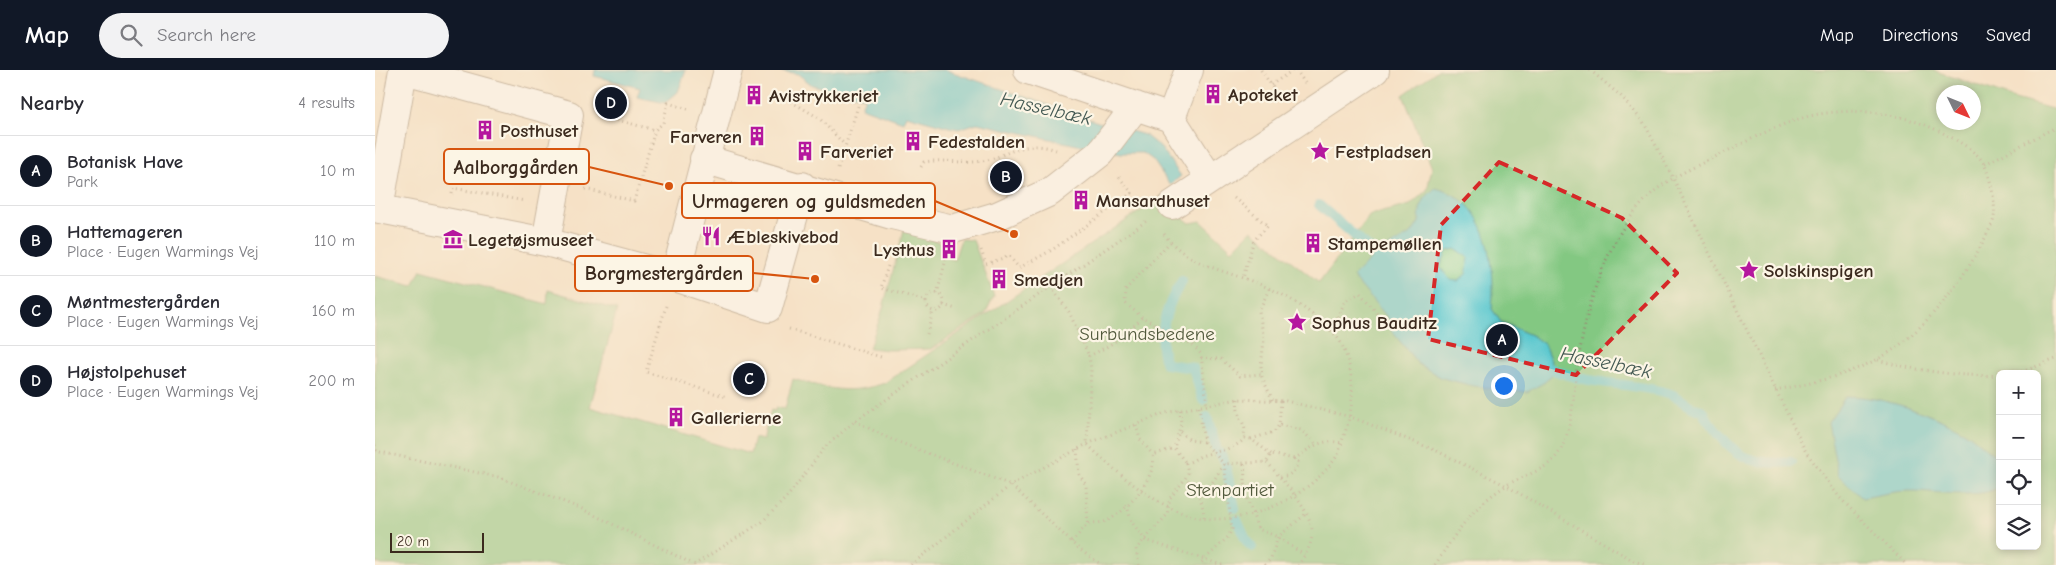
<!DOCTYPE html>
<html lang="en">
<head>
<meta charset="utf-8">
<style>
  body { margin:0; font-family:"Comic Neue",sans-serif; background:#f2f2f3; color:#2b2b33 }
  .controls { position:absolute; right:15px; bottom:15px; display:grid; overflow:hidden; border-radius:8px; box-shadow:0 2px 8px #0003 }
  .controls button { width:45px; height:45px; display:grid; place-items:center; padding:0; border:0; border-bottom:1px solid #e1e1e2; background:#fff; color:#2b2b33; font:25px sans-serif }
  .compass { position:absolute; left:1561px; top:15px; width:45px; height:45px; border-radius:50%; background:#fff; box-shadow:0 2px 8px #0003; rotate:133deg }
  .scale { position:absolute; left:15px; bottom:12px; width:94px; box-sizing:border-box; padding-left:5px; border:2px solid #3b2a1e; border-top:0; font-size:14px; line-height:18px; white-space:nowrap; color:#3b2a1e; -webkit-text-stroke:4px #fcf5e5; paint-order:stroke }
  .you { position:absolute; left:1128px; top:315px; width:18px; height:18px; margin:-12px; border:4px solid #fff; border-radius:50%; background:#1a73e8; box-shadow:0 0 0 8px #1a73e833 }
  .badge { display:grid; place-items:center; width:32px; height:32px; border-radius:50%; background:#111827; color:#fff; font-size:16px; font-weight:700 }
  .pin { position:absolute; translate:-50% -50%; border:2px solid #fff; box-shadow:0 1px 5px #0006 }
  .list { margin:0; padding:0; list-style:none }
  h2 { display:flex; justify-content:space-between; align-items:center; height:65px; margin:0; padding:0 20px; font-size:21px }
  h2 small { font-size:16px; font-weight:400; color:#7c7c81 }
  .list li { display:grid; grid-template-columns:32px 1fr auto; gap:15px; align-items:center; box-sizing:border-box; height:70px; padding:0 20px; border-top:1px solid #e1e1e2 }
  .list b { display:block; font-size:19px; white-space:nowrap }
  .list p { margin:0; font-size:16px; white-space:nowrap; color:#7c7c81 }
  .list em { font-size:16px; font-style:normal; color:#7c7c81 }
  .icon { flex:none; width:28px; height:28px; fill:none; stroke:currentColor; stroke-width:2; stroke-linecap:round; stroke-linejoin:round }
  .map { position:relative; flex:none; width:1681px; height:495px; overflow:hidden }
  header { display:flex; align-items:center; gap:30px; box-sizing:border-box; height:70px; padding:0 25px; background:#111827; color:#fff }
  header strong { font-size:24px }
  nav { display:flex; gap:28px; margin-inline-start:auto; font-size:18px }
  .search { width:350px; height:45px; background:#f2f2f3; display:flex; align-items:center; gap:12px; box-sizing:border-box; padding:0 18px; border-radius:28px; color:#7c7c81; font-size:19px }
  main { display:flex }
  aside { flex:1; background:#fff }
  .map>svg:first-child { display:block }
  .green { fill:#83c882; stroke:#5f7950; fill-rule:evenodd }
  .water { fill:#59c7cf; stroke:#4a7876; fill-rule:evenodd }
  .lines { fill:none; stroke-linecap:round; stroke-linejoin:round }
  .stream { stroke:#59c7cf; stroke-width:10 }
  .minor-casing { stroke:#988672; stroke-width:30 }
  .path { stroke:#988672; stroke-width:3; stroke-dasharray:1 4; stroke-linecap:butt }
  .minor { stroke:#fff; stroke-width:28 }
  .marked { fill:none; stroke:#d62828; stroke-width:4; stroke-dasharray:10 6; stroke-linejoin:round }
  .labels { text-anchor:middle; stroke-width:4.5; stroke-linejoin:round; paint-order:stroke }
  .poi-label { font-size:19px; font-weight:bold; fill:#3b2a1e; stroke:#fcf5e5; text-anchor:start }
  .park-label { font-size:19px; fill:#51593c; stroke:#fcf5e5 }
  .water-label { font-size:20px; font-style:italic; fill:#445953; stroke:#fcf5e5 }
  .leader { fill:none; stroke:#d7540e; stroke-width:2 }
  .callout-dot { fill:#d7540e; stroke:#fcf5e5; stroke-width:2 }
  .callout { fill:#fcf5e5; stroke:#d7540e; stroke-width:2 }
  .callout-label { font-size:20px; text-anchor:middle; font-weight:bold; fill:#3b2a1e }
</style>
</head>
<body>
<header>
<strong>Map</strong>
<div class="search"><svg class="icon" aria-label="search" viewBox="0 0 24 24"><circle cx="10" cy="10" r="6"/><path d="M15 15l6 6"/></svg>Search here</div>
<nav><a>Map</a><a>Directions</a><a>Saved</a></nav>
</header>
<main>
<aside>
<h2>Nearby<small>4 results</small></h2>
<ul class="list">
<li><span class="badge">A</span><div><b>Botanisk Have</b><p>Park</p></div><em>10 m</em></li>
<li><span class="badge">B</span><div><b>Hattemageren</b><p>Place · Eugen Warmings Vej</p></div><em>110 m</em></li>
<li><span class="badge">C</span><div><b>Møntmestergården</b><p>Place · Eugen Warmings Vej</p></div><em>160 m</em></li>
<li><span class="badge">D</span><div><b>Højstolpehuset</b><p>Place · Eugen Warmings Vej</p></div><em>200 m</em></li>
</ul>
</aside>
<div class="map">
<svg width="1681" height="495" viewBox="0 0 1681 495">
  <rect width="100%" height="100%" fill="#fcf5e5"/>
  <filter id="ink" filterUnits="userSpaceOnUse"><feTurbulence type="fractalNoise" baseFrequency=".02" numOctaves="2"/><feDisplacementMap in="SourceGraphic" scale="10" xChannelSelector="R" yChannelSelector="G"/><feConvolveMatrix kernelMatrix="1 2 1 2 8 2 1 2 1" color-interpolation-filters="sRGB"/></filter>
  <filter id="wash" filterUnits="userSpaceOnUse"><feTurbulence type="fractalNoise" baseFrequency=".0096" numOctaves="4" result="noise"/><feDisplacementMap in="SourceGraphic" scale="20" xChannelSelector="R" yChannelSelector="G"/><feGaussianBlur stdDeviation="1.12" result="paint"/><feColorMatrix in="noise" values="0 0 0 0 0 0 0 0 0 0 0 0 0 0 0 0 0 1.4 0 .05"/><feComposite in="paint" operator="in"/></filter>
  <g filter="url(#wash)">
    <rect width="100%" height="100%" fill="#f5e1c6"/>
    <path class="green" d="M1063,0H1558L1636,28L1681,40V495H7L0,492V206L38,216L46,200L172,234L173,220L242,240L215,337L375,384L379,368L388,370L396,340L400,341L401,337L410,339L418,309C454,319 473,325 510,313L789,125L802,143L815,153L826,151L857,180L877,160L944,213L995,145L1035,135L1052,120L1057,98L1028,25ZM1568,22H1598V52H1568ZM1625,304H1662V476H1625Z
      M529,160L567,173L565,185L579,190L586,169L598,170L619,226L610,244L556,279L513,280L494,278L506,245Z"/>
    <path class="water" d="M220,0H311L303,22L290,33L262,27L265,18L219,6Z
      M401,0H571L723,52L770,65L786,78L806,106L795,115L778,90L768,83H746L702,75L602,53L584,59L574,57L531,45L528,52L486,37L490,27L437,15L423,4Z
      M1060,118C1114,129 1121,194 1117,239L1126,252L1158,266L1169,274L1180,301L1170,312L1152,322L1098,316L1067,308L1043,294L1016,260L1018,254L978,207L1000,185L1037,163L1044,152L1045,139L1050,128ZM1080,179L1094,188L1091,204L1083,211L1075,210L1065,197L1072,181Z
      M1471,326C1507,326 1559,344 1590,362C1602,369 1612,382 1625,387V416C1609,431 1555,420 1533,421C1518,421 1501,426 1487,428L1463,405L1453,352Z"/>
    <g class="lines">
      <path class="stream" d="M944,135L1011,193
        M807,211C792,234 780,267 791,294L818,298L828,330
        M1170,296C1207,315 1253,312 1293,323C1306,326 1313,339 1327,340C1331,344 1331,348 1335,353C1360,386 1374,396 1416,392
        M832,347L841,377
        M845,383L849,390
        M851,397L860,438
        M862,450L872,472L877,477"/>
    </g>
  </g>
  <g filter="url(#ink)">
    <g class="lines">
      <defs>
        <path id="minor" d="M30,0L194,45L171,172
          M653,0L796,48L835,109
          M796,48L814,0
          M329,89L517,145L578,159L622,146L675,122L725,83L761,36
          M797,135L1000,0
          M0,138L171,172L300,207L393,238L427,116
          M4,139L28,0
          M300,207L353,0"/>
      </defs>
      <use href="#minor" class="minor-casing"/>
      <path class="path" d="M886,0L905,28
        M921,0L930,13
        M1215,0L1247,27L1269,53L1298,108L1431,382L1465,428L1532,495
        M896,15L918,0
        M412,29L444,48L470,75
        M223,45L280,60L288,53L293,33L313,39
        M1610,94L1681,57
        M546,97L549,92C566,89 581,93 599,92C631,90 645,67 681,80
        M463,99L485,30
        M210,119L259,131L280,60
        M77,124L78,118L150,131
        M859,128L893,156L879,170L868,208
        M789,164C813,196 850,200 884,214C905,222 929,236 945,251C953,258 961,264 966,273C981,304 980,337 968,368C966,374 965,381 962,386C936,424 884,450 839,449C793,449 743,404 712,374L716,300L714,286C735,276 752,265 767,247L817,274L826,284L832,335
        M606,180L611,194L634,186L644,198L677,180L757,123L744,107
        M513,196L506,218L551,231
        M676,217L694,242L714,286
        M894,219L884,241L889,270L886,296L887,307L898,331
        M551 232a9 9 0 1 1 18 0a9 9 0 1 1-18 0Z
        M562,224L571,189
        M568,235L581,239
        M291,236L271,302L352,327
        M767,247L750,233L751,219L795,172
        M414,259L509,288
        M957,261L970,231L985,223L1010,252
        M552,264L558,241
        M826,288L846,289L865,306L886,304
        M1503,290C1539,301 1608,311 1644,302C1657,299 1669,293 1681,289
        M863,329C861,342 865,345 869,356C871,361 868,363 870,368L876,369
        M906,331L904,355L926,360L940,373
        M824,337L829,372L849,394L857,459L853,467L824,495
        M805,340L806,354L799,378L811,393
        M480,351L513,368L636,415L705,480L727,495
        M761,355L765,369L778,385
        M805,362L815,370L829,372
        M0,375L2,382
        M702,379L704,404L711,415L713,454
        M0,381L123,407L205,438L320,495
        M896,384L876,369L899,362L904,355
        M892,391L896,384L919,389
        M869,394L871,426L883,459L903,467L929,485
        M905,407C915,406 920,402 923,392L919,389C936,378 945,368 967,373
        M820,416L826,418L836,415L849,394L892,392C905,408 938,441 937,463C937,475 930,486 923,495
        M752,435L756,451L770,470L847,495
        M829,447C828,433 823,417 810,409L813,403L811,393C817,392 821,388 826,386C840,381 860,380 870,368
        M697,472C702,467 707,459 713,455C718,451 726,454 731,451C750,444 783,406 778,385L799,378
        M319,495L387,452L413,426L450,377L480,351L773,150
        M536,495L636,415L712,374L790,343L863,329L911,331L976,347L1060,380L1130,415L1259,491L1271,495
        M764,495L761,479L792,445L795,428L810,409
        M890,495L896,488L903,467L932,443
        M1060,495C1081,463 1096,438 1129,417C1146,405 1171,402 1183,384C1199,361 1198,318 1203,292C1212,234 1230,171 1272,128C1292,108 1318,98 1342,86C1371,72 1414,48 1445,44C1487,37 1532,44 1570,64C1583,71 1604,82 1610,96C1616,110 1621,134 1619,148C1618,153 1614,160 1612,164C1591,208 1545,268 1501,290C1469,306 1435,314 1400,320"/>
      <use href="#minor" class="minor"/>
    </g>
  </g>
  <path d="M0 0H1681V495H0ZM1124,92L1247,148L1302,203L1201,305L1053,269L1066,155Z" fill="#f5e1c6" fill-opacity=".55" fill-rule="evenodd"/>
  <path class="marked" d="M1124,92L1247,148L1302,203L1201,305L1053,269L1066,155Z"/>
  <defs>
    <symbol id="building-bare" viewBox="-9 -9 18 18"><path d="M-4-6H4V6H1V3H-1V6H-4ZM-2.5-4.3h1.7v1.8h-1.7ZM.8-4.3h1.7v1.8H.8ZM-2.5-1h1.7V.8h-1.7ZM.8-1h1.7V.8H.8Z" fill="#b5179e" stroke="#fcf5e5" stroke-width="2.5" paint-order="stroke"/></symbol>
    <symbol id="sight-bare" viewBox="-9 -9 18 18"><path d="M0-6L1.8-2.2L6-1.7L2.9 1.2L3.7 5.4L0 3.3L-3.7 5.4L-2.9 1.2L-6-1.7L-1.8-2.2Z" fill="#b5179e" stroke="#fcf5e5" stroke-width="2.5" paint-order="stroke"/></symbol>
    <symbol id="restaurant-bare" viewBox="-9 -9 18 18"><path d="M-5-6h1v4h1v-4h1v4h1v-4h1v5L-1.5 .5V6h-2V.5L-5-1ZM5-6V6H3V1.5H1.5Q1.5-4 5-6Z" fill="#b5179e" stroke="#fcf5e5" stroke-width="2.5" paint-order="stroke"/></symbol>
    <symbol id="museum-bare" viewBox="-9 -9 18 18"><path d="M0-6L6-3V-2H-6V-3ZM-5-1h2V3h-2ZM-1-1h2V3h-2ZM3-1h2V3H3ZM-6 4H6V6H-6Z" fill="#b5179e" stroke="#fcf5e5" stroke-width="2.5" paint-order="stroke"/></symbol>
  </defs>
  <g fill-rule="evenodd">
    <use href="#building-bare" x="824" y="10" width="28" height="28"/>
    <use href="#building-bare" x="365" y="11" width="28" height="28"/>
    <use href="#building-bare" x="96" y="46" width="28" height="28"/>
    <use href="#building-bare" x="368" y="52" width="28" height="28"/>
    <use href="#building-bare" x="524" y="57" width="28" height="28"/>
    <use href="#building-bare" x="416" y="67" width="28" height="28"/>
    <use href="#sight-bare" x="931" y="67" width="28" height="28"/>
    <use href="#building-bare" x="692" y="116" width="28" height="28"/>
    <use href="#restaurant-bare" x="322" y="152" width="28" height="28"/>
    <use href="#museum-bare" x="64" y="155" width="28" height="28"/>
    <use href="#building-bare" x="924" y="159" width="28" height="28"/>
    <use href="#building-bare" x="560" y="165" width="28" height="28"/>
    <use href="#sight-bare" x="1360" y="186" width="28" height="28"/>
    <use href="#building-bare" x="610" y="195" width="28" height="28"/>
    <use href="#sight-bare" x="908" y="238" width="28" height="28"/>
    <use href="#building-bare" x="287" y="333" width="28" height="28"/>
  </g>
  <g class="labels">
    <g class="poi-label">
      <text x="853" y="31">Apoteket</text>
      <text x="394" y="32">Avistrykkeriet</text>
      <text x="125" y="67">Posthuset</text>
      <text x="367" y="73" text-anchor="end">Farveren</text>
      <text x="553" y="78">Fedestalden</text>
      <text x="445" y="88">Farveriet</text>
      <text x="960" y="88">Festpladsen</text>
      <text x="721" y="137">Mansardhuset</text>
      <text x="351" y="173">Æbleskivebod</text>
      <text x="93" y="176">Legetøjsmuseet</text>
      <text x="953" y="180">Stampemøllen</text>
      <text x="559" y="186" text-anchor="end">Lysthus</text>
      <text x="1389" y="207">Solskinspigen</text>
      <text x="639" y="216">Smedjen</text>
      <text x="937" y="259">Sophus Bauditz</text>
      <text x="316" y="354">Gallerierne</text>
    </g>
    <g class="park-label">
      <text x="772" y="270">Surbundsbedene</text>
      <text x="855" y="426">Stenpartiet</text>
    </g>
    <g class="water-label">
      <text transform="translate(671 38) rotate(13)" y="7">Hasselbæk</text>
      <text transform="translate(1231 292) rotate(12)" y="7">Hasselbæk</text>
    </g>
  </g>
  <path class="leader" d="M294 116L214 97M639 164L560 131M440 209L378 203"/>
  <g class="callout-dot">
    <circle cx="294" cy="116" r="5"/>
    <circle cx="639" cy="164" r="5"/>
    <circle cx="440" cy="209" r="5"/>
  </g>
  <g class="callout">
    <rect x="69" y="79" width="145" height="35" rx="5"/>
    <rect x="307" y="113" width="253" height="35" rx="5"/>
    <rect x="200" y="186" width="178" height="35" rx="5"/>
  </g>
  <g class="callout-label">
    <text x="141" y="104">Aalborggården</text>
    <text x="434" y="138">Urmageren og guldsmeden</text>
    <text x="289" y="210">Borgmestergården</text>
  </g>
</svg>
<div class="controls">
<button>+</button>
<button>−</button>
<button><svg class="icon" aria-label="locate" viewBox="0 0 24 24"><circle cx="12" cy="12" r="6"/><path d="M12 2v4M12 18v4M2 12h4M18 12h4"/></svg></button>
<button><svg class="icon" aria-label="layers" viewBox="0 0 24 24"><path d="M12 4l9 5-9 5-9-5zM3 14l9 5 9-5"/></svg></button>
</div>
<svg class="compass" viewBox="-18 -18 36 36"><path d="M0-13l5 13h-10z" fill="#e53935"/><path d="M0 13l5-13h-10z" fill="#7c7c81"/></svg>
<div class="scale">20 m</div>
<div class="you"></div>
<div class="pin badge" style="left:1127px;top:270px">A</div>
<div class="pin badge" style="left:631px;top:107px">B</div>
<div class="pin badge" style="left:374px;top:309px">C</div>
<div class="pin badge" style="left:236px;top:33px">D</div>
</div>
</main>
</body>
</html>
